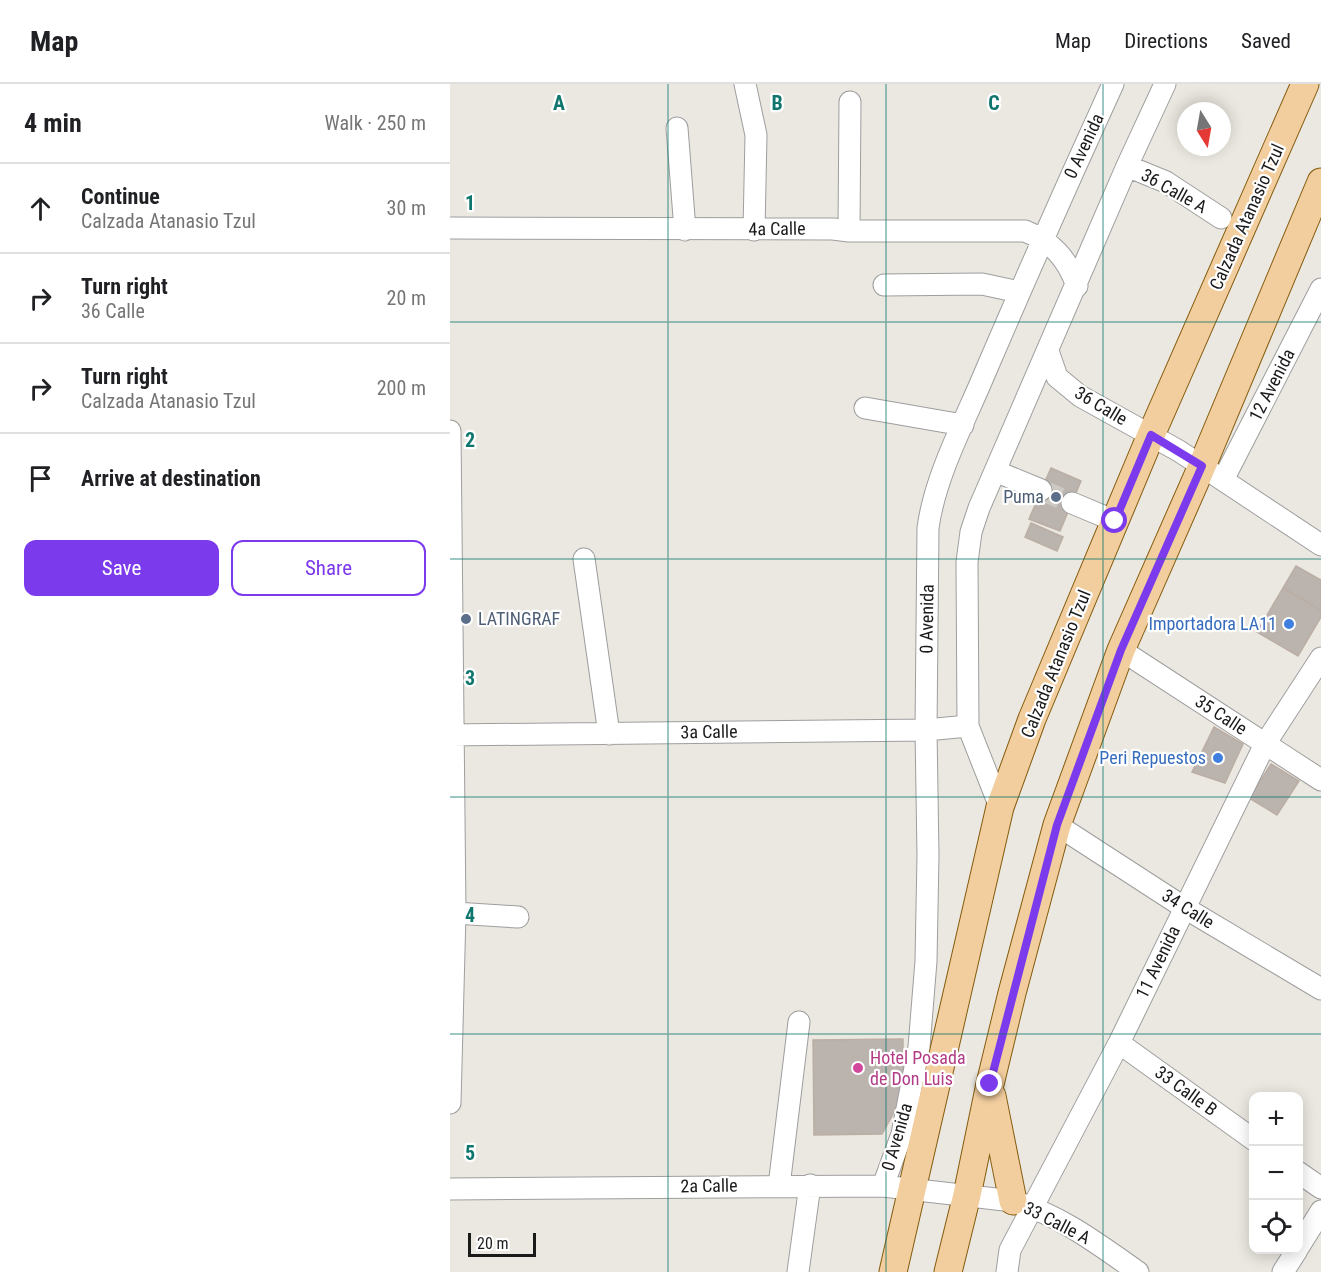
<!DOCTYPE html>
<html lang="en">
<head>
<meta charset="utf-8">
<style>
  body { margin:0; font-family:"Roboto Condensed",sans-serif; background:#f2f2f2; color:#202124 }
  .controls { position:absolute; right:18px; bottom:18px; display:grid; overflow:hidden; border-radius:12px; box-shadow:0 3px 15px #0003 }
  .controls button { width:54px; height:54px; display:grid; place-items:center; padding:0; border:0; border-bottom:2px solid #e0e0e0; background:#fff; color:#202124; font:30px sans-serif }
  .compass { position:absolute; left:727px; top:18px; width:54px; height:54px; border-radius:50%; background:#fff; box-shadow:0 3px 15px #0003; rotate:169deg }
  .scale { position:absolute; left:18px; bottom:15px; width:68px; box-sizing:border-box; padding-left:6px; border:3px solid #1a1a1a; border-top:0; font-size:16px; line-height:21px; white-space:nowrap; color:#1a1a1a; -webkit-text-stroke:4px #fff; paint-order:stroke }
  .stop { position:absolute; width:18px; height:18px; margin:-14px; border:4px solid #7c3aed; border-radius:50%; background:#fff }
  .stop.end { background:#7c3aed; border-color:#fff; box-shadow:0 2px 6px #0008 }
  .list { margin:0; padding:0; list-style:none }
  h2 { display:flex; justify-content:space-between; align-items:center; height:78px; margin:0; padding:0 24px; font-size:26px }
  h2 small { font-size:20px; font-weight:400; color:#757577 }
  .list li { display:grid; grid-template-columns:39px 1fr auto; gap:18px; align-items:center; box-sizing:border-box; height:90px; padding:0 24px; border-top:2px solid #e0e0e0 }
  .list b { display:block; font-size:22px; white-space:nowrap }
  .list p { margin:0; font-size:20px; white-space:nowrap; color:#757577 }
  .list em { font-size:20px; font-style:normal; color:#757577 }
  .actions { display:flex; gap:12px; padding:18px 24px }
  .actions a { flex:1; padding:14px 0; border:2px solid #7c3aed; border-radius:12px; text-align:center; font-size:21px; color:#7c3aed }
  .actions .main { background:#7c3aed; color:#fff }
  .icon { flex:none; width:33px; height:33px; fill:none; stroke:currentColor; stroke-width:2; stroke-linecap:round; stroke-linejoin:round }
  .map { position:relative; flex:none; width:871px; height:1188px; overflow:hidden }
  header { display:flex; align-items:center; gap:36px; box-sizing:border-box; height:84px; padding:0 30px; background:#fff; border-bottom:2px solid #e0e0e0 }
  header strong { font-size:28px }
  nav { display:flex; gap:33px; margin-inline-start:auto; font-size:21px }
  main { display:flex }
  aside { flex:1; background:#fff }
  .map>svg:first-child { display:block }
  .building { fill:#bbb3ae; stroke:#bbaea4; stroke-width:1.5 }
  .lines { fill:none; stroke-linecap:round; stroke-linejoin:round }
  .minor-tunnel { stroke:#ccc9c3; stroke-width:21; stroke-dasharray:21 10; stroke-linecap:butt }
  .minor-casing { stroke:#9e9e9e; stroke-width:23 }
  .major-casing { stroke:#845b0d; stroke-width:29 }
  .minor { stroke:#fff; stroke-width:21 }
  .major { stroke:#f2cd9e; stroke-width:27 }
  .route { stroke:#7c3aed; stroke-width:8 }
  .grid { fill:none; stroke:#0f766e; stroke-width:1.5; stroke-opacity:0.55 }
  .service-dot { fill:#5c6f8a; stroke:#fff; stroke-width:2 }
  .shop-dot { fill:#3f7fe0; stroke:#fff; stroke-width:2 }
  .hotel-dot { fill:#d1479c; stroke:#fff; stroke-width:2 }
  .labels { text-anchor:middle; stroke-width:4.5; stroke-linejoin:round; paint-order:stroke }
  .street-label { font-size:18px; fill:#1a1a1a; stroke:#fff }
  .service-label { font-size:18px; fill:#4e5e75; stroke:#fff; text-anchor:end }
  .shop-label { font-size:18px; fill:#366cbe; stroke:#fff; text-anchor:end }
  .hotel-label { font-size:18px; fill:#b23c85; stroke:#fff; text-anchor:start }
  .grid-label { font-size:20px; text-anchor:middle; font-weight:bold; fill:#0f766e; stroke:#fff; stroke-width:4.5; stroke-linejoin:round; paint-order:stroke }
</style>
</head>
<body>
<header>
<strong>Map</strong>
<nav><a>Map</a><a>Directions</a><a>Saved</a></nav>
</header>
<main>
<aside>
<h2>4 min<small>Walk · 250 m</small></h2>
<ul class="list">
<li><svg class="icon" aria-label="ahead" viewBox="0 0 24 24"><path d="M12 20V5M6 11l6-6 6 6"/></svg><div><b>Continue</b><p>Calzada Atanasio Tzul</p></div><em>30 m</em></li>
<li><svg class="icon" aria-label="right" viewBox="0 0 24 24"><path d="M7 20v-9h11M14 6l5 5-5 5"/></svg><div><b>Turn right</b><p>36 Calle</p></div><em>20 m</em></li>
<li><svg class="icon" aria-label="right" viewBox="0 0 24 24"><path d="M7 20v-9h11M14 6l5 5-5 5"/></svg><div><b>Turn right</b><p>Calzada Atanasio Tzul</p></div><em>200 m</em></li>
<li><svg class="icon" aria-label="arrive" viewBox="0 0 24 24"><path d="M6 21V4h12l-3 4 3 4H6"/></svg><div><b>Arrive at destination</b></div></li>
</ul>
<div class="actions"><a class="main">Save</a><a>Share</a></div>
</aside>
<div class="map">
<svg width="871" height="1188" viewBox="0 0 871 1188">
  <rect width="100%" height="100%" fill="#ebe8e1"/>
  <path class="building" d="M601,384L631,397L610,447L579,435Z
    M581,439L613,453L607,467L575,453Z
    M846,482L871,496V526L833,504Z
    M833,504L871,526V533L848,572L807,548Z
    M764,643L793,660L775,699L742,688Z
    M821,680L849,697L827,731L799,714Z
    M453,955V1012L432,1050L364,1051L363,956Z"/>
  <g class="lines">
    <path class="minor-tunnel" d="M591,406L622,419"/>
    <defs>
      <path id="minor" d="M295,0L306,51L304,146
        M227,44L235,146
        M677,82L716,98L771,134
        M0,144L383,145L399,147H575C602,158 617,174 627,202
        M399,147L400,18
        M434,201L532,200L569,208
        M598,267L607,293L630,312L729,367L871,461
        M415,324L513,341
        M0,347L5,829L0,1019
        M545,387L591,406
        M773,396L871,205
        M622,419L665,437
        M134,475L159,650
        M671,566L871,696
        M0,651L476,646L518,642
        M550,723L518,642L517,478L521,448L529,424L677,82L715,0
        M607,741L735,824L871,905
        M5,829L68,833
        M669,959L804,1056
        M848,1088L871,1104
        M329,1102L349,938
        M433,1102L452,1050L469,963L476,877L478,771L476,646L478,444C485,392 514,339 534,291C576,193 619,96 663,0
        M0,1105L433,1102L563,1117C610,1131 648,1160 688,1188
        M848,1164L871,1127
        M348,1188L360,1101
        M557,1188L560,1166L669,959L815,660L871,574
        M833,1188L847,1166"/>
      <path id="major" d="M542,1012L563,1117
        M443,1188L550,723L582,635L701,351L855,0
        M498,1188L517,1111L540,1000L562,909L607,741L671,566L752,382L871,98"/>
    </defs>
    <use href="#minor" class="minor-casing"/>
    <use href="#major" class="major-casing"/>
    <use href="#minor" class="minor"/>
    <use href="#major" class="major"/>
  </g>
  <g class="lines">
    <path class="route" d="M540,1000L607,741L671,566L752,382L701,351L665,437"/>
  </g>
  <path class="grid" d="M218,0V1188M436,0V1188M653,0V1188M0,238H871M0,475H871M0,713H871M0,950H871"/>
  <g class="service-dot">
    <circle cx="606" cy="413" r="6"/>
    <circle cx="16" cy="535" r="6"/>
  </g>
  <g class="shop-dot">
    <circle cx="839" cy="540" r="6"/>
    <circle cx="768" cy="674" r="6"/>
  </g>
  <circle class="hotel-dot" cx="408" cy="984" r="6"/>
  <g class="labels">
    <g class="street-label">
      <text transform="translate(634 62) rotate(-65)" y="6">0 Avenida</text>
      <text transform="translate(724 107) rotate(29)" y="6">36 Calle A</text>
      <text transform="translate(797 133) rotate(-66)" y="6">Calzada Atanasio Tzul</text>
      <text transform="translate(327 145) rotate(-1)" y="6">4a Calle</text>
      <text transform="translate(822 301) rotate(-63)" y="6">12 Avenida</text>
      <text transform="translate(651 322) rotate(31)" y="6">36 Calle</text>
      <text transform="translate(477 535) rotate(-89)" y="6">0 Avenida</text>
      <text transform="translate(606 580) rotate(-68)" y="6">Calzada Atanasio Tzul</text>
      <text transform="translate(771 631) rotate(33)" y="6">35 Calle</text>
      <text transform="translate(259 648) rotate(-1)" y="6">3a Calle</text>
      <text transform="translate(738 825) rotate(32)" y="6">34 Calle</text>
      <text transform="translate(708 878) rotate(-64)" y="6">11 Avenida</text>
      <text transform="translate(736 1007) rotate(36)" y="6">33 Calle B</text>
      <text transform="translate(447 1053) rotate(-74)" y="6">0 Avenida</text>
      <text transform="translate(259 1102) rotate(-1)" y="6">2a Calle</text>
      <text transform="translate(607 1139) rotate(27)" y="6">33 Calle A</text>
    </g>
    <g class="service-label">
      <text x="594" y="419">Puma</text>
      <text x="28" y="541" text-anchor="start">LATINGRAF</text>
    </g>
    <g class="shop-label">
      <text x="827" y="546">Importadora LA11</text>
      <text x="756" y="680">Peri Repuestos</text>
    </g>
    <g class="hotel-label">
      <text x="420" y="980">Hotel Posada<tspan x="420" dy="21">de Don Luis</tspan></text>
    </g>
  </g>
  <g class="grid-label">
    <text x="109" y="26">A</text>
    <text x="327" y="26">B</text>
    <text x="544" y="26">C</text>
    <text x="20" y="126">1</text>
    <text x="20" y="363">2</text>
    <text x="20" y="601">3</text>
    <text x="20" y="838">4</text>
    <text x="20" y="1076">5</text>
  </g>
</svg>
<div class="controls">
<button>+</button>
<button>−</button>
<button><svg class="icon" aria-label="locate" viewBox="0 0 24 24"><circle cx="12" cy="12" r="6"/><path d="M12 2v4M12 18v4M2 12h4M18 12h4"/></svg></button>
</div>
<svg class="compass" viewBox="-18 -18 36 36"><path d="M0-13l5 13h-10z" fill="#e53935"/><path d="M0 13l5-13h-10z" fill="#757577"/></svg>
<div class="scale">20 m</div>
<div class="stop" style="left:665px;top:437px"></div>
<div class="stop end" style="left:540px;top:1000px"></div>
</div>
</main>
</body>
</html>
